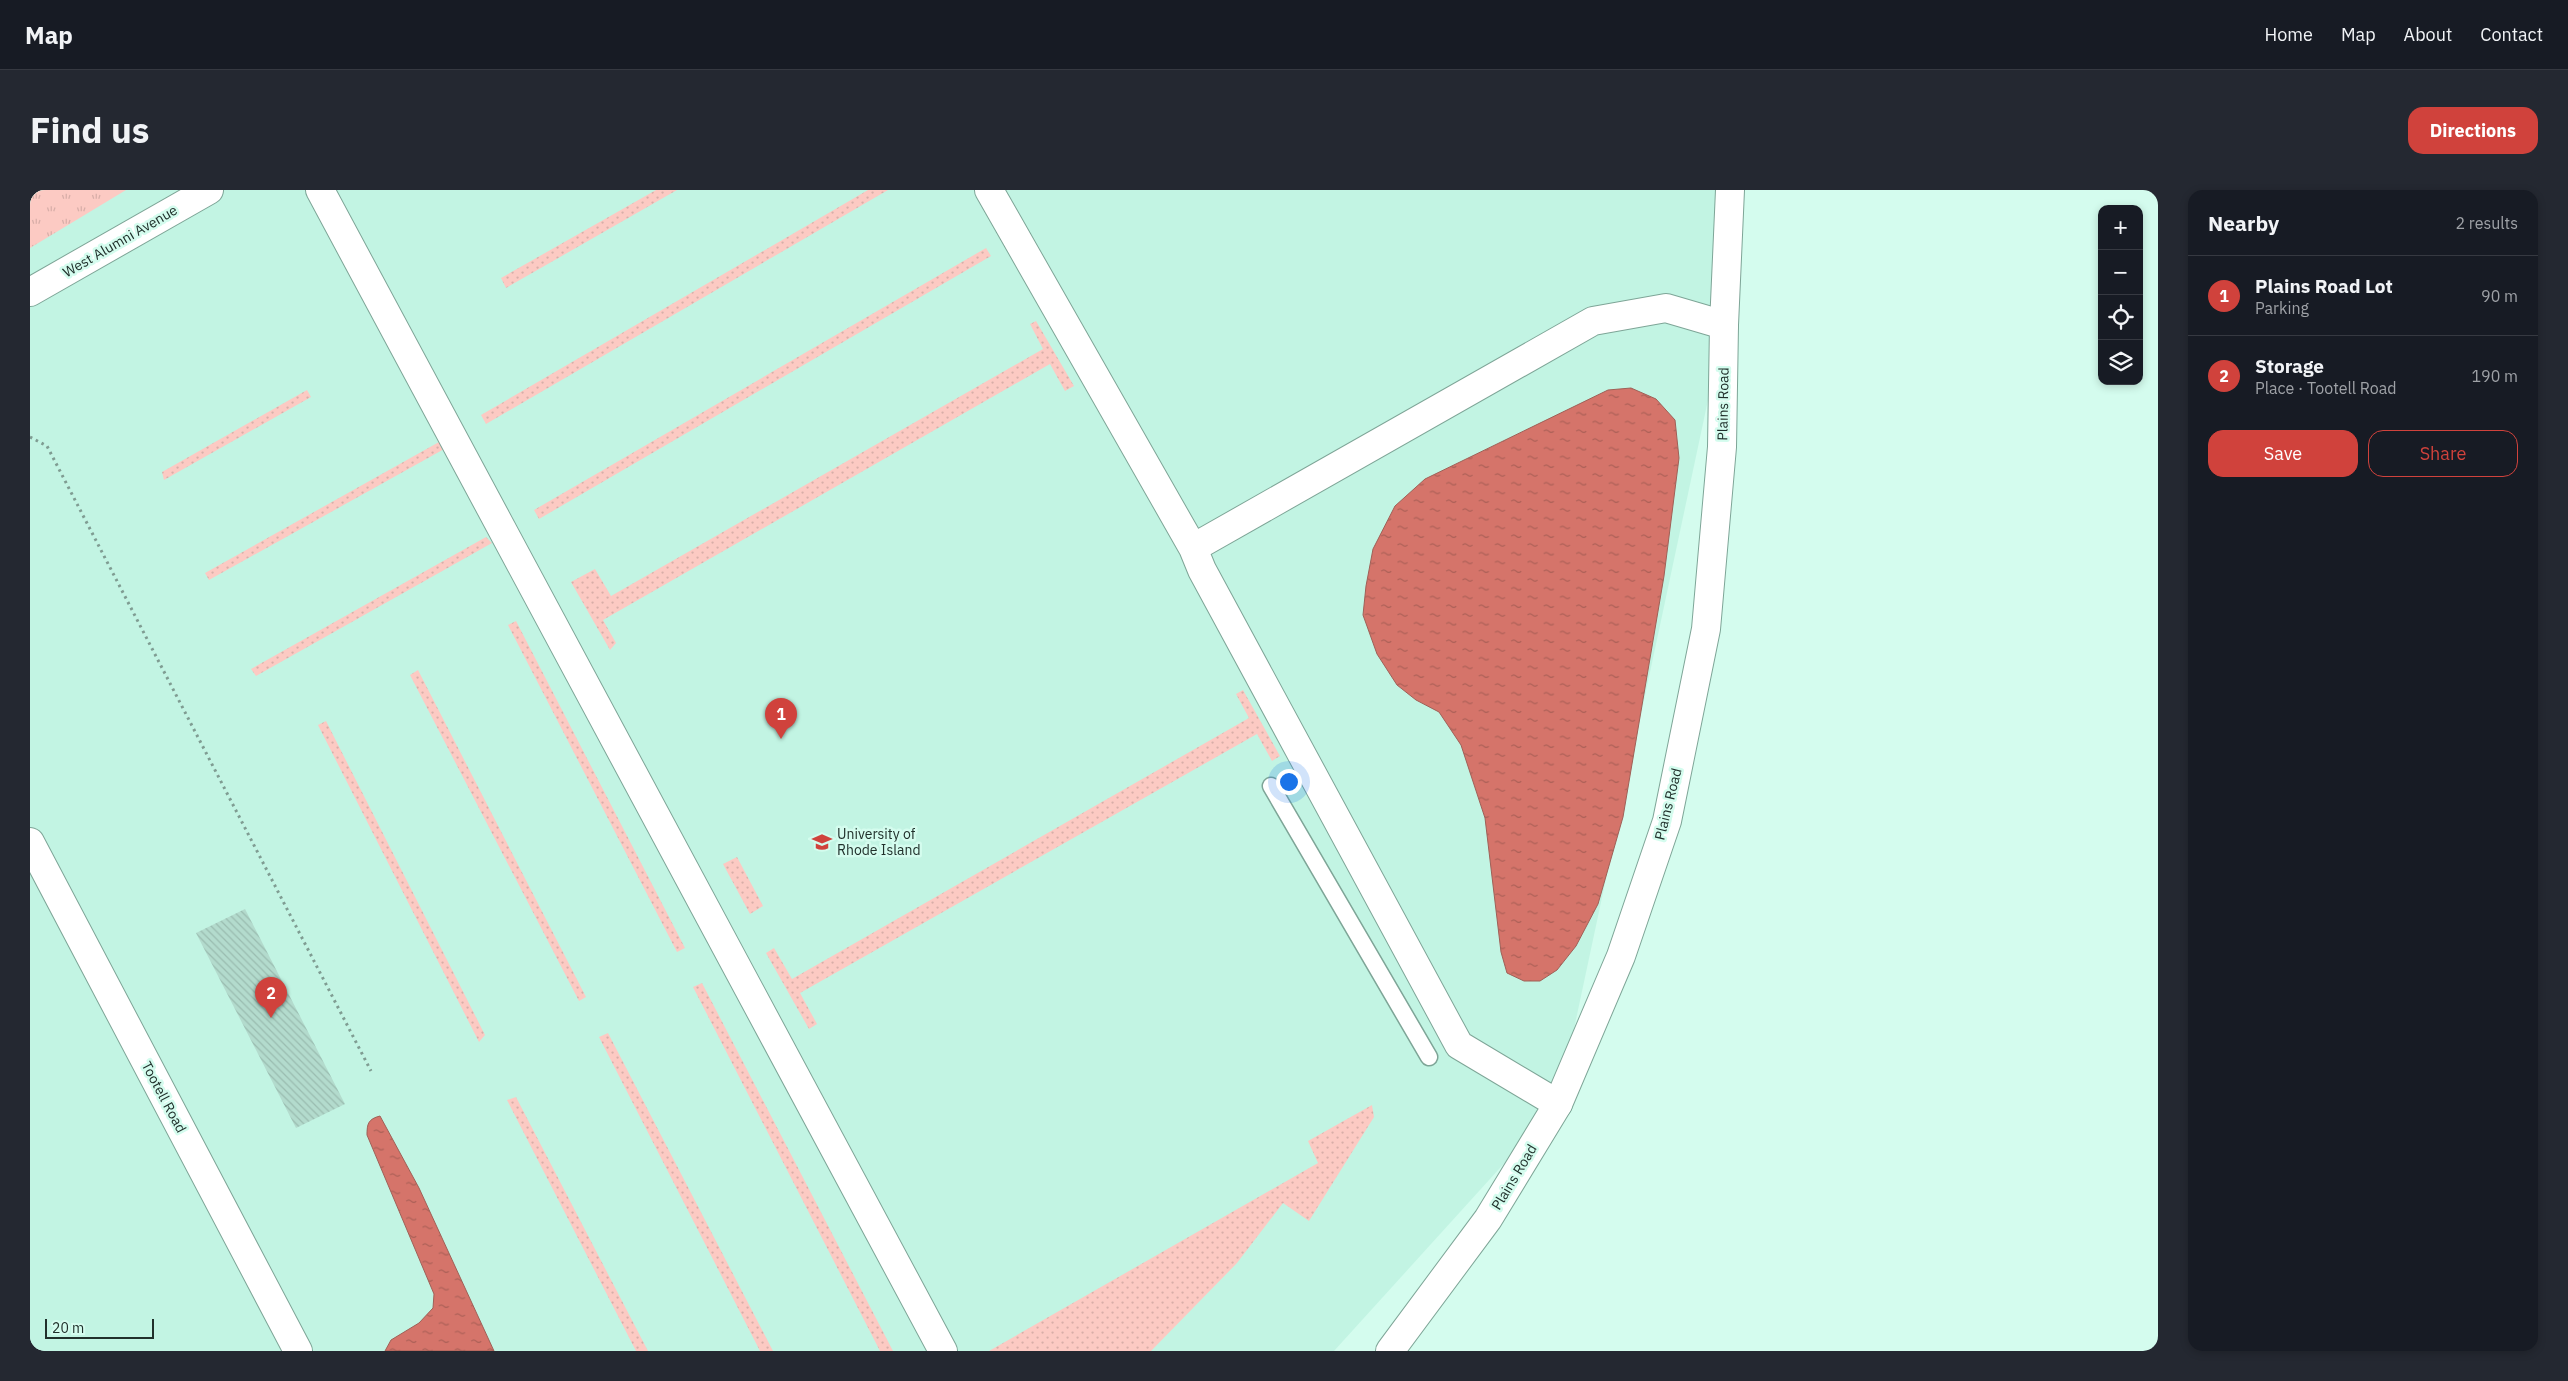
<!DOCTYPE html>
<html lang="en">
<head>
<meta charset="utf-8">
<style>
  body { margin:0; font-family:"IBM Plex Sans",sans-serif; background:#242831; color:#f1f3f6 }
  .controls { position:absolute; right:15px; top:15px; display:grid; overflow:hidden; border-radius:10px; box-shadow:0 2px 8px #0003 }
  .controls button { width:45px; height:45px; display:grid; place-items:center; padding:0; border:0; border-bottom:1px solid #363941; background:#171b24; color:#f1f3f6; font:25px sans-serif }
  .scale { position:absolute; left:15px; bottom:12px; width:109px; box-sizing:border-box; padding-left:5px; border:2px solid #20302b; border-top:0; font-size:14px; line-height:18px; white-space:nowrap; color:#20302b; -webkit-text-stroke:4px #d4fcee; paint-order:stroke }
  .you { position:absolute; left:1258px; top:591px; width:18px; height:18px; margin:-12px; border:4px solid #fff; border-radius:50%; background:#1a73e8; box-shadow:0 0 0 8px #1a73e833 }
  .badge { display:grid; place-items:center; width:32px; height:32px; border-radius:50%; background:#d0423c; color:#fff; font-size:16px; font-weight:700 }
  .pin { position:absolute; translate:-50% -41px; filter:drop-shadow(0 1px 2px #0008) }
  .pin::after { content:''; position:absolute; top:26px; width:18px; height:15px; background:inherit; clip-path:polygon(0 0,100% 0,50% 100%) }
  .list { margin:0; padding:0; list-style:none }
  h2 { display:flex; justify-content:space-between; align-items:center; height:65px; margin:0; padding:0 20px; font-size:21px }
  h2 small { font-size:16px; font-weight:400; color:#9ea1a6 }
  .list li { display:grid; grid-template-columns:32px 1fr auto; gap:15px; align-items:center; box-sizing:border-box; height:80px; padding:0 20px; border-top:1px solid #363941 }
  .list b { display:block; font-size:19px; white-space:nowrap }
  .list p { margin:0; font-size:16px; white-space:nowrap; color:#9ea1a6 }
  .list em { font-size:16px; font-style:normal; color:#9ea1a6 }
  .actions { display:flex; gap:10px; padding:15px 20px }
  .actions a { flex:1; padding:11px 0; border:1px solid #d0423c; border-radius:15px; text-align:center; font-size:18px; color:#d0423c }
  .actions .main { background:#d0423c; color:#fff }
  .icon { flex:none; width:28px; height:28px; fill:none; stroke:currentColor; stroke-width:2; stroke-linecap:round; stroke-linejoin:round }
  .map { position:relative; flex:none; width:2128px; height:1161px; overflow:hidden; border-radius:15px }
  header { display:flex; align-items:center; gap:30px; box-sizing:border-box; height:70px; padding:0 25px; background:#171b24; border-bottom:1px solid #363941 }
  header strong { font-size:24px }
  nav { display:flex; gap:28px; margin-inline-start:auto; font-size:18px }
  .intro { display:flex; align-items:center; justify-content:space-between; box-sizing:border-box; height:120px; padding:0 30px }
  h1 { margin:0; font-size:35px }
  .button { padding:12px 22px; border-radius:15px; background:#d0423c; color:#fff; font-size:18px; font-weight:700 }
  main { display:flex; gap:30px; padding:0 30px }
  aside { flex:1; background:#171b24; border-radius:15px; box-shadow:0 2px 8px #0003 }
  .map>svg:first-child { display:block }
  .built { fill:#c2f4e3 }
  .grass { fill:url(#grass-dots) }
  .park { fill:url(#park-tufts) }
  .water { fill:url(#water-ripples); stroke:#9f6057 }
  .building { fill:url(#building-back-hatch) }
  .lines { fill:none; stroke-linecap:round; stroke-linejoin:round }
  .service-casing { stroke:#7ea597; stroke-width:19 }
  .minor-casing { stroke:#7ea597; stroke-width:30 }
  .tertiary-casing { stroke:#7ea597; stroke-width:30 }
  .path { stroke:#7f9c92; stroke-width:3; stroke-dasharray:2.5 4; stroke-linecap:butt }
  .service { stroke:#fff; stroke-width:16 }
  .minor { stroke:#fff; stroke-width:28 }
  .tertiary { stroke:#fff; stroke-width:28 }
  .labels { text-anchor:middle; stroke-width:5; stroke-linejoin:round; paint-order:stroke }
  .street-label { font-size:14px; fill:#20302b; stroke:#d4fcee }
  .poi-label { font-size:14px; fill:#20302b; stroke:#d4fcee; text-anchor:start }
</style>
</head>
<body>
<header>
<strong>Map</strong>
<nav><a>Home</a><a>Map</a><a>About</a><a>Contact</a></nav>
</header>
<div class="intro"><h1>Find us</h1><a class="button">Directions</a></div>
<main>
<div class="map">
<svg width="2128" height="1161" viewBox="0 0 2128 1161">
  <defs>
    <pattern id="grass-dots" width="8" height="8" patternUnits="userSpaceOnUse" patternTransform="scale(1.25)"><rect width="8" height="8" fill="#fccac3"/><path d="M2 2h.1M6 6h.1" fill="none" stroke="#d8aea8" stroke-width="1.8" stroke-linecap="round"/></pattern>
    <pattern id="park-tufts" width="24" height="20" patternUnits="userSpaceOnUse" patternTransform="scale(1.25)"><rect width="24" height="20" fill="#fccac3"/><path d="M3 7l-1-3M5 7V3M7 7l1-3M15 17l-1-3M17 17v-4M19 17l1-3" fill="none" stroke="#d8aea8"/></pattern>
    <pattern id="water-ripples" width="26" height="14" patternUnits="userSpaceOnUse" patternTransform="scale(1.25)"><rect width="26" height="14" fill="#d5746a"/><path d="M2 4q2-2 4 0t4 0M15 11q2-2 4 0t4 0" fill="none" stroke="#ac6057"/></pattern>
    <pattern id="building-back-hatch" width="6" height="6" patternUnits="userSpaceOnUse" patternTransform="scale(1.25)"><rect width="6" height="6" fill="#b3dbcd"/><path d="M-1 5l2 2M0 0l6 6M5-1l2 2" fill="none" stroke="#9abcb0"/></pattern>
  </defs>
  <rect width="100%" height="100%" fill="#d4fcee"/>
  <path class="built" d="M0,0H1700L1694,135L1528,914L1304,1161H0Z"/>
  <path class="grass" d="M626,0H647L476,98L471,88Z
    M838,0H858L456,234L451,225Z
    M956,58L961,66L509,329L504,320Z
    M1006,131L1044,196L1035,201L1020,174L573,430L586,453L580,460L541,392L565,379L581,406L1013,159L1000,134Z
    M277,200L281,207L134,290L132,282Z
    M409,252L416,258L179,390L175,383Z
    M456,347L462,353L226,486L221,479Z
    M486,431L655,758L647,762L478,435Z
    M388,480L556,807L549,811L380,485Z
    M1213,500L1250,566L1242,571L1227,544L770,803L787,834L779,839L736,763L744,758L762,789L1219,528L1206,504Z
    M296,531L455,845L449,852L288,535Z
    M707,667L733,716L720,724L693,674Z
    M672,793L863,1161H850L663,797Z
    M578,843L743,1161H730L569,847Z
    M486,907L618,1161H606L477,910Z
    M1342,915L1344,927L1279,1031L1253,1013L1207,1073L1121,1161H959L1288,973L1278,951Z"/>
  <path class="park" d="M0,0H96L0,58Z"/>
  <path class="water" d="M1601,198L1626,209L1645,230L1649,268L1634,386L1593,627L1568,714L1546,756L1527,780L1510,791H1494L1477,783L1471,762L1455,628L1431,555L1409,522L1386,510L1367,495L1347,464L1333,425L1336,396L1343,359L1365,316L1395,289L1578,200Z
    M350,926L389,998L464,1161H355L361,1150L389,1133L403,1118L404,1104L337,945C337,934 338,929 350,926Z"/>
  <path class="building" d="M215,719L315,914L266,938L166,743Z"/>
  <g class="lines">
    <defs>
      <path id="service" d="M1241,596L1399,867"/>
      <path id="minor" d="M290,0L913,1161
        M959,0L1163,358L1172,380L1429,855L1528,914
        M1163,358L1563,131L1636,118L1694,135"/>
      <path id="tertiary" d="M0,102L179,0
        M0,652L268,1161
        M1360,1161L1458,1029L1528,914L1591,766L1637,631L1676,439L1692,257L1694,135L1700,0"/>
    </defs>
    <use href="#service" class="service-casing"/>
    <use href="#minor" class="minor-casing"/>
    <use href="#tertiary" class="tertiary-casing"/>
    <path class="path" d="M0,247L17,256L341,881"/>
    <use href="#service" class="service"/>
    <use href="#minor" class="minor"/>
    <use href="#tertiary" class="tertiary"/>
  </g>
  <defs>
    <symbol id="university-bare" viewBox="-9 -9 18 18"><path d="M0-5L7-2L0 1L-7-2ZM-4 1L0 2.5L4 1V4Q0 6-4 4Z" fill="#d0423c" stroke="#d4fcee" stroke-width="2.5" paint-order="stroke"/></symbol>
  </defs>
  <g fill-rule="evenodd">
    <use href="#university-bare" x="778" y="638" width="28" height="28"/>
  </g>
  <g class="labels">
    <g class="street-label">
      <text transform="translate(90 51) rotate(-30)" y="5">West Alumni Avenue</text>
      <text transform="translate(1693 214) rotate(-89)" y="5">Plains Road</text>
      <text transform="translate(1638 614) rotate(-76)" y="5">Plains Road</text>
      <text transform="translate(134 907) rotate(62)" y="5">Tootell Road</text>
      <text transform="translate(1484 987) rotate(-59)" y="5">Plains Road</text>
    </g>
    <g class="poi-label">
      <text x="807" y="649">University of<tspan x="807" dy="16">Rhode Island</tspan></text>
    </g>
  </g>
</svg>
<div class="controls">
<button>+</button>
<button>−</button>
<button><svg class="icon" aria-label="locate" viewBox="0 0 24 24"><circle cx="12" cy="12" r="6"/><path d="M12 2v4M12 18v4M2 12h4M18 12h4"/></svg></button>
<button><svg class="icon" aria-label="layers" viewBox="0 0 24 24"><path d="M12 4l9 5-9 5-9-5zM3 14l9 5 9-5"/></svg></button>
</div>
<div class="scale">20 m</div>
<div class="you"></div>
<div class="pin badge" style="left:751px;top:549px">1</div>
<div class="pin badge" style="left:241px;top:828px">2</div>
</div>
<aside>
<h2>Nearby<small>2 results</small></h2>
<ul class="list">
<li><span class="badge">1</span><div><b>Plains Road Lot</b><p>Parking</p></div><em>90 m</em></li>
<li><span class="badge">2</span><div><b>Storage</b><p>Place · Tootell Road</p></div><em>190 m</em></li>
</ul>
<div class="actions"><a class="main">Save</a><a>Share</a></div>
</aside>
</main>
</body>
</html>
